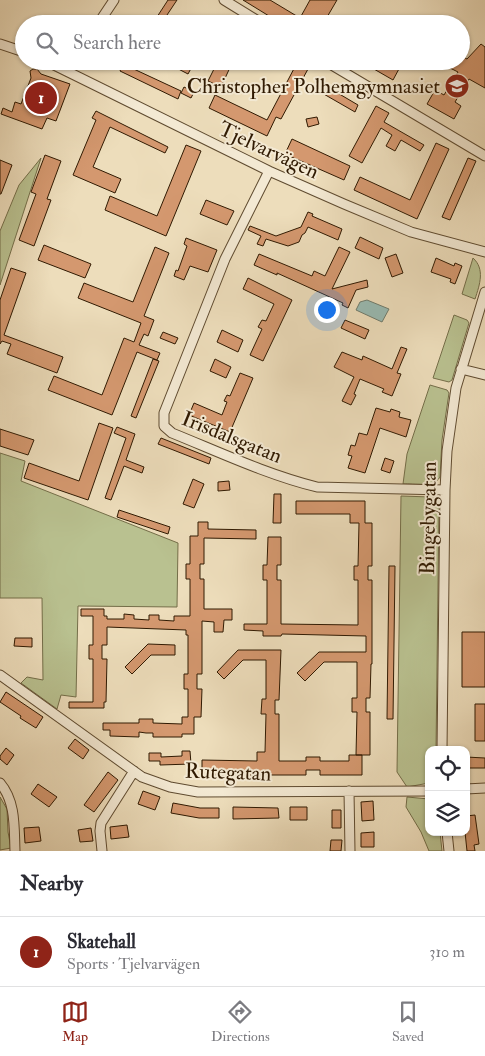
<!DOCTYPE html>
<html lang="en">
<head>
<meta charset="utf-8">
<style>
  body { margin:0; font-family:"IM FELL Double Pica",serif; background:#f7f7f7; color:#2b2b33 }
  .controls { position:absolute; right:15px; bottom:15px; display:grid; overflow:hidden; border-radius:10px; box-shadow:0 1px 4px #0004 }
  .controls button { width:45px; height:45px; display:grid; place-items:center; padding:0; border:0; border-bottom:1px solid #e1e1e2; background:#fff; color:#2b2b33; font:25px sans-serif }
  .you { position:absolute; left:326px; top:309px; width:18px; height:18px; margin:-12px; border:4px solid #fff; border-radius:50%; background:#1a73e8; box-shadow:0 0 0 8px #1a73e833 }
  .badge { display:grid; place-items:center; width:32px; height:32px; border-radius:50%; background:#8f2418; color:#fff; font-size:16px; font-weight:700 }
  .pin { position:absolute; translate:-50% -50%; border:2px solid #fff; box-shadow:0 1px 5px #0006 }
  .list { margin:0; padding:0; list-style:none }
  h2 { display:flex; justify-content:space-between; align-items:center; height:65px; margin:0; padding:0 20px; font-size:21px }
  h2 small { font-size:16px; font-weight:400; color:#7c7c81 }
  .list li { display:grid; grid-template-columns:32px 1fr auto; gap:15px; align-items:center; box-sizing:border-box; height:70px; padding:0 20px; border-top:1px solid #e1e1e2 }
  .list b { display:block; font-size:19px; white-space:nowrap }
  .list p { margin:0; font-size:16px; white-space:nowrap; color:#7c7c81 }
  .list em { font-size:16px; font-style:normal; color:#7c7c81 }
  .icon { flex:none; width:28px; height:28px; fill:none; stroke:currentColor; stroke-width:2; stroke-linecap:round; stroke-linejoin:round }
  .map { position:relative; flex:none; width:485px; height:851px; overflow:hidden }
  .search { position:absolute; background:#fff; box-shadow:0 1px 4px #0004; left:15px; right:15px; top:15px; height:55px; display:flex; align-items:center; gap:12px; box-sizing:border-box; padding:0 18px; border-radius:28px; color:#7c7c81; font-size:19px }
  .sheet { height:135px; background:#fff }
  nav { display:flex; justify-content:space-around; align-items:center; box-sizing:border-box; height:70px; border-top:1px solid #e1e1e2; background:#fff; font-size:14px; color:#7c7c81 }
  nav a { display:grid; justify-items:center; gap:2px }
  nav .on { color:#8f2418 }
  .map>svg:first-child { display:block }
  .green { fill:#b9c190; stroke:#746e49 }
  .water { fill:#99bbb3; stroke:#6f7b6c }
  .building { fill:#d4986f; stroke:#301a02 }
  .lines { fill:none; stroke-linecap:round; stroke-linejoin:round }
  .minor-casing { stroke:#5f4b30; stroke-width:11 }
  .minor { stroke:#f3e9d3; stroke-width:9 }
  .labels { text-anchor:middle; stroke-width:4; stroke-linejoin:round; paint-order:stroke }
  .poi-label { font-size:21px; fill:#301a02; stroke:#f3e9d3; text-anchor:end }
  .street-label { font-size:21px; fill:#301a02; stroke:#f3e9d3 }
</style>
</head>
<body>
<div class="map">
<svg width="485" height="851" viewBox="0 0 485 851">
  <rect width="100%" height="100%" fill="#edddbb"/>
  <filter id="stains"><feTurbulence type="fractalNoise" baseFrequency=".004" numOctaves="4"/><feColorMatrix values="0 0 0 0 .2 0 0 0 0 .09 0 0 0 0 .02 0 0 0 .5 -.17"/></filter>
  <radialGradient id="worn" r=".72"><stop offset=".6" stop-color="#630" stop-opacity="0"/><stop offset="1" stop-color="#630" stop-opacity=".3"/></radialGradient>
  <path class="green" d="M41,158L0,285V231L19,185Z
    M473,258C485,269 480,284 475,299L462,294Z
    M454,315L467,320L469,323L452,380L449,382L433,378Z
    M430,385L447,390L449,393L442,440L440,477C434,488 414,483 403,484L407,454Z
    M0,453L25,461L21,481L178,543L177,607L78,606L76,697L61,695L57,709L21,683L27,677L43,680L42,598H0Z
    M401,496L431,497L435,498L439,504L436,750H429V783L407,787L397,772Z
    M0,797L7,809L8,832L11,848L0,850Z
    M407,797L429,799V832H440L442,851H429L421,832L406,807Z"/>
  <path class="water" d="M367,300L389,309L382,322L356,310L360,302Z"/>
  <path class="building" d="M168,0H177L161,24L155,20Z
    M243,0H270L300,18L310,0H337L323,24H282Z
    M481,44L485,47V88L469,79L455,102L461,106L454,119L427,104L435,90L444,95L458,72L448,67L452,61H461V56L467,59Z
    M163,61H195L188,74Z
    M218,61H233L221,87L208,81Z
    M298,61H308L305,67L308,69L281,119L276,117L267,136L209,108L215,95L267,120Z
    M360,61H390L400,67L393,80Z
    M123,64L181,91L178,99L120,71Z
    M33,69H37L41,74L70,84L56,121L47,118L42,129L1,114L3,108L12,112L15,102L21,104L31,78L30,71Z
    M319,82L358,105L355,112L315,89Z
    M184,87L194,92L191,98L181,93Z
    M376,106L389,113L384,122L424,145L420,151L401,140L395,151L386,146L392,135L381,128L362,163L349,156Z
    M96,111L168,147L165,153L110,127L93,167L121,179L115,193L73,175L96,120L92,118Z
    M317,117L319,124L308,127L306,119Z
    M292,139L350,166L344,180L285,154Z
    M436,143L449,149L417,219L354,190L360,177L410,200Z
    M186,145L201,151L166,236L105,210L110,196L157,216Z
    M45,155L61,161L47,199L51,200L34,246L19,240L36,194L31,192Z
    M468,158L476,161L450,220L442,217Z
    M0,160L12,165L1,194H0Z
    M206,200L234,211L227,225L200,214Z
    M308,212L313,214L312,216L342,229L338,240L308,227L305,233L302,235L299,242L288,246L266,239L263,246L257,244L261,236L248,230L250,226L276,236L301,227Z
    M360,237L383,248L379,259L355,248Z
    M186,238L217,250L208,272L190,266L184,280L174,276L176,270L178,271L187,246L184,244Z
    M44,245L91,264L85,278L38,260Z
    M155,247L169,253L144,316L154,320L148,336L144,334L139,345L160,353L157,360L137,352L112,415L48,390L54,376L102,395L124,338L134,342L141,323L78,298L84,283L133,302Z
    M339,247L350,252L332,289L367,280L368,287L356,290L348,308L342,305L343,303L277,273V275L254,265L259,254L312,276L314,271L325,276Z
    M396,254L403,273L392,277L385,258Z
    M436,258L454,266L455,263L462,266L455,284L450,282L451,279L431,272Z
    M11,268L26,273L4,335L63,357L57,373L7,354L11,344L2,341L0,344V300Z
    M248,278L292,300L263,361L250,355L262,329L258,327L262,320L266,321L274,304L243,289Z
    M345,320L369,330L365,339L341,328Z
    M222,330L243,340L238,352L217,342Z
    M163,332L178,338L175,344L160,338Z
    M401,347L407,349L397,373L401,374L392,396L382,392L384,389L360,379L354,394L356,395L351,405L342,401L354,377L334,367L342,352L362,360L363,356L392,369Z
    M153,359L159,361L136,418L131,416Z
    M215,359L231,367L226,378L210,371Z
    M240,373L253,378L230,432L189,415L194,403L222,415L227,402L224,401L227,395L230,396Z
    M376,408L390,412L391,409L400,412L399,417L411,420L406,437L380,428L365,473L348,468L352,456L348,455L351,445L355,446L359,433L367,435Z
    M99,423L113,428L88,500L24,478L29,463L79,481Z
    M117,427L135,434L126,460L144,467L142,473L124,466L111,500L105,498L126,438L114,433Z
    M0,429L34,440L28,455L0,446Z
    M161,438L211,458L209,464L158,444Z
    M385,458L394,461L390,473L381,470Z
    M193,479L204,484L194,508L183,504Z
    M229,481L230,490L218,491V482Z
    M274,494H281V523H273Z
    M296,501H365V523H372V566H368V580H372V664H371L370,698H366V712H370V755H356L357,712H352V698H357V662H324L305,681L297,673L319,652H366V636L282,634L281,636H263V631L244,630V624H267V580H263V565H267L268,537H281V565H277V580H281V624L358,625V580H354V566H358L359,523H350V514H296Z
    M119,510L170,527L168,534L117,517Z
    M198,522H208V529L256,530V539L204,538V564H200V579H204V609H232V620H224L223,632H214V622L202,621V674H197V689H202L201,717H194V734H182V737H153V733H146L139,732V737L110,736V730H103V723H139V719H153V723L182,724V717H188V689H184V674H188V635H186V630L107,627V645H102V659H107L106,702H104V708H69V702H93V659H89V645H93V616H81V609H104V616H107V619H124V614L134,615V619L149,620V615H159V620L174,621V616H190V579H186V564H190V536H198Z
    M389,566H395L393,719H387Z
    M462,632H485V687H462Z
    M15,638H32V647L14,646Z
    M148,644L175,645V655H151L132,674L125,667Z
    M238,650H281L279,700H275V714H279V761H306V757H320V761H349V755H362V775H320V770H306V775H202V760L257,761V752H265L266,714H261L262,699H266V660H243L224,679L217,672Z
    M6,692L43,717L36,728L20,718L21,716L0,702Z
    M475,704H485V741H475Z
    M75,739L89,750L83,759L68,748Z
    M6,748L14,755L7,765L0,759V756Z
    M182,751H190L191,764L160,765V761H149V753H161V757L182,756Z
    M466,757L485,758V768H466Z
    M108,772L118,780L94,812L84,805Z
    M38,784L57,797L49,807L31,794Z
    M143,791L160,797L155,810L138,804Z
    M373,801L374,820L362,821L361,802Z
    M173,803L200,808H219V818H199L171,813Z
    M233,807L278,808L279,818L233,819Z
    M290,807H307V820H290Z
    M332,810H341V828H332Z
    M475,815L479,844L474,845L475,851H467L465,832H466V816Z
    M127,825L129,837L111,839L110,827Z
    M39,827L41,841L25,843L24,828Z
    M91,828L93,841L80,842L78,830Z
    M374,832V847H361V833Z
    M331,840H342L341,851H330Z"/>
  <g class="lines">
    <defs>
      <path id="minor" d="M224,0L263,24
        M98,24L114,0
        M0,44L24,52
        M46,61L269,171L344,204L411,232L485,252
        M325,61L485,156
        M67,71L73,61
        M269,171L225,259L164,413V426L172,433C219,452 268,475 317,487L445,490
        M461,369L485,375
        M0,675L142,777L170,787L198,792L429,791
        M442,750L445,490L447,451L456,388L485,292
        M0,783C16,802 14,827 15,851
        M466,789L485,788
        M349,791L350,851
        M447,832L449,851
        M102,851L100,831L101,823L134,771"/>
    </defs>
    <use href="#minor" class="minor-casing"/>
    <use href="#minor" class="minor"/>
  </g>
  <defs>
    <symbol id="school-disc" viewBox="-11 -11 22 22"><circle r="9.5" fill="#8f2418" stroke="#f3e9d3"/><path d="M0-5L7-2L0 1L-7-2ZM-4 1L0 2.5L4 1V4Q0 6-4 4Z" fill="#fff"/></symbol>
  </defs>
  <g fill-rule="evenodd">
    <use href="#school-disc" x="443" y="72" width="28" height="28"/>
  </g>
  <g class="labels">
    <g class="poi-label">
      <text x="440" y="93">Christopher Polhemgymnasiet</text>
    </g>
    <g class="street-label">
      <text transform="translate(269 150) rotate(25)" y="7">Tjelvarvägen</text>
      <text transform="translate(232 437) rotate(22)" y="7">Irisdalsgatan</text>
      <text transform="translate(428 518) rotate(-89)" y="7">Bingebygatan</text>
      <text transform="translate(228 772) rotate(2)" y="7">Rutegatan</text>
    </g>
  </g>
  <rect width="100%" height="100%" filter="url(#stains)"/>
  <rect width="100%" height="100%" fill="url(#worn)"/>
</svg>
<div class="controls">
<button><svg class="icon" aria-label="locate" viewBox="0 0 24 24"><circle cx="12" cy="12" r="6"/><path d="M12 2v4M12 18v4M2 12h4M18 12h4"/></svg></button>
<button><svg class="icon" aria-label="layers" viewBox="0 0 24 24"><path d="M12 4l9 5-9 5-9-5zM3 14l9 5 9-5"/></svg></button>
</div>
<div class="you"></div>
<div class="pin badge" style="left:41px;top:98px">1</div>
<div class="search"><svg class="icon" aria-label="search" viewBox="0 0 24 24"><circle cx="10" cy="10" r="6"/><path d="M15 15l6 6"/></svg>Search here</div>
</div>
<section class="sheet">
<h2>Nearby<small></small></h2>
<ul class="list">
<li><span class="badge">1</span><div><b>Skatehall</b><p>Sports · Tjelvarvägen</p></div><em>310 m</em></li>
</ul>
</section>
<nav>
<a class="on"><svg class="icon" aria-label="map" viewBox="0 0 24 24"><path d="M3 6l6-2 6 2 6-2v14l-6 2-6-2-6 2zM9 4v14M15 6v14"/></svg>Map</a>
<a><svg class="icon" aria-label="directions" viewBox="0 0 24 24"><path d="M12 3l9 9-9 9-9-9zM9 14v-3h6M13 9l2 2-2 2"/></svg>Directions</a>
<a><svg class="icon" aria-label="saved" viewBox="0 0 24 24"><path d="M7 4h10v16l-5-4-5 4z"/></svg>Saved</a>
</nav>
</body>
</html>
